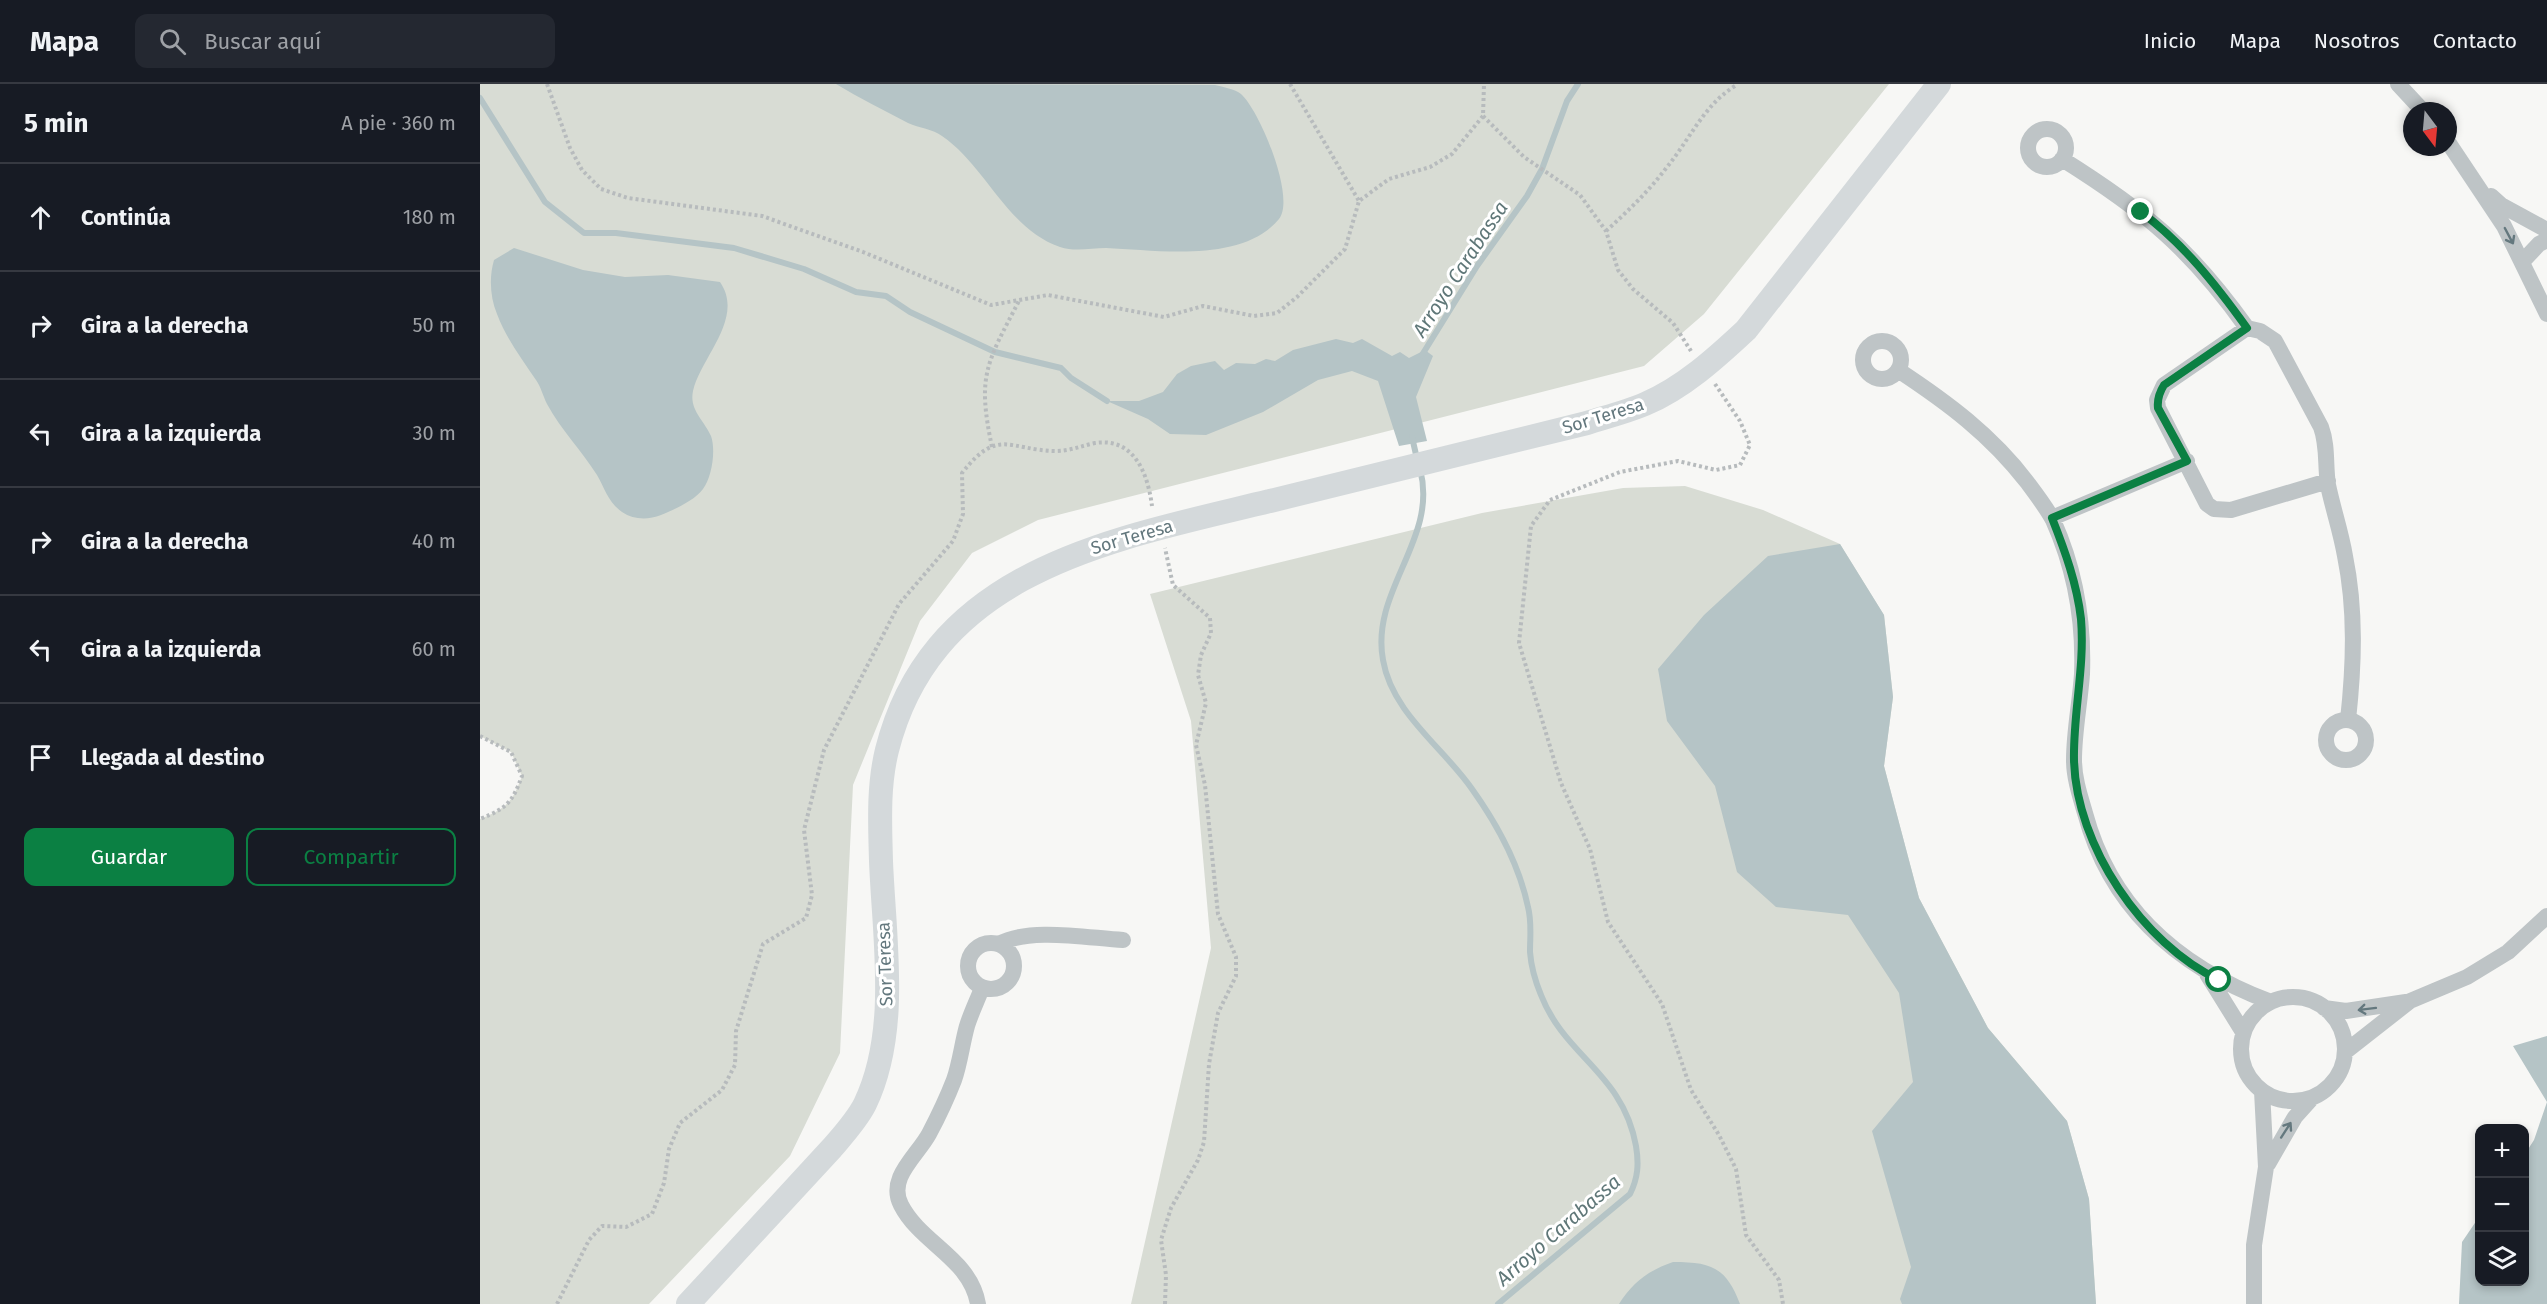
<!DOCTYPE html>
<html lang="es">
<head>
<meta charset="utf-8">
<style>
  body { margin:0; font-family:"Fira Sans",sans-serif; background:#242831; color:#f1f3f6 }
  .controls { position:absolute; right:18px; bottom:18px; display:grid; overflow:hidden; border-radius:12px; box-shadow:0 3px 9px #0003 }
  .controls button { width:54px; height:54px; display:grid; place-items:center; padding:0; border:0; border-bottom:2px solid #363941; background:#171b24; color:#f1f3f6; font:30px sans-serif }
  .compass { position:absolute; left:1923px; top:18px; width:54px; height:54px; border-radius:50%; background:#171b24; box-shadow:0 3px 9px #0003; rotate:164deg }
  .stop { position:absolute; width:18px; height:18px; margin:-14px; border:4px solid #0b8043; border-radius:50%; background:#fff }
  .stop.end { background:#0b8043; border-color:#fff; box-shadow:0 2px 6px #0008 }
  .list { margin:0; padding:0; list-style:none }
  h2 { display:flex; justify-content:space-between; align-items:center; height:78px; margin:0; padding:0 24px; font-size:26px }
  h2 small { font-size:20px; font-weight:400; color:#9ea1a6 }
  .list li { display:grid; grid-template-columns:39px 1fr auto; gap:18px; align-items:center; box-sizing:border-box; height:108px; padding:0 24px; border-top:2px solid #363941 }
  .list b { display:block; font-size:22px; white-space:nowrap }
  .list em { font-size:20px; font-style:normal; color:#9ea1a6 }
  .actions { display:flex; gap:12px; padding:18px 24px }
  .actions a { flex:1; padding:14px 0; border:2px solid #0b8043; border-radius:12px; text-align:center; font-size:21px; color:#0b8043 }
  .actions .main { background:#0b8043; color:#fff }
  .icon { flex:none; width:33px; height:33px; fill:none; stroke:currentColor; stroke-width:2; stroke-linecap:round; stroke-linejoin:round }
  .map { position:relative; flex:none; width:2067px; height:1220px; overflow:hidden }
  header { display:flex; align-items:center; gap:36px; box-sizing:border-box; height:84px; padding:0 30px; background:#171b24; border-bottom:2px solid #363941 }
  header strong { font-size:28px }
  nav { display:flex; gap:33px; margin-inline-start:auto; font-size:21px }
  .search { width:420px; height:54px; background:#242831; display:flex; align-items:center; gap:15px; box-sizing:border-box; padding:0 21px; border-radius:12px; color:#9ea1a6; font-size:22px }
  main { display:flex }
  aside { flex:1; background:#171b24 }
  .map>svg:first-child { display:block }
  .green { fill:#d8dcd4 }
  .water { fill:#b5c4c6 }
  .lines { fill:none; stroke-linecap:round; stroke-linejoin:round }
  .stream { stroke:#b5c4c6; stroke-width:6 }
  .path { stroke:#b7bbbd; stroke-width:4; stroke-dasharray:3 3; stroke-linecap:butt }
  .street { stroke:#bec4c6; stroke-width:16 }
  .secondary { stroke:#d4d9db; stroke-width:24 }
  .oneway { stroke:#64787e }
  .route { stroke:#0b8043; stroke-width:8 }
  .labels { text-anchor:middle; stroke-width:6; stroke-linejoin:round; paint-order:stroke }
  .street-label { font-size:18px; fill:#64787e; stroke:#fff }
  .water-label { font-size:20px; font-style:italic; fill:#5f7778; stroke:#fff }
</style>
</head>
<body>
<header>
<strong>Mapa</strong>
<div class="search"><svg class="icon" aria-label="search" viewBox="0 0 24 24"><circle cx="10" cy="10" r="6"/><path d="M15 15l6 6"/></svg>Buscar aquí</div>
<nav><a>Inicio</a><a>Mapa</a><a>Nosotros</a><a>Contacto</a></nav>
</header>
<main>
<aside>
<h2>5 min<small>A pie · 360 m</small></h2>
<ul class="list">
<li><svg class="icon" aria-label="ahead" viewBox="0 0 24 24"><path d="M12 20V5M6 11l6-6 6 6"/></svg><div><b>Continúa</b></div><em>180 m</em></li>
<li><svg class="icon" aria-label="right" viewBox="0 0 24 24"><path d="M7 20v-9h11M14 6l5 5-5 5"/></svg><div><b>Gira a la derecha</b></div><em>50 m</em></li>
<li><svg class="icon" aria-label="left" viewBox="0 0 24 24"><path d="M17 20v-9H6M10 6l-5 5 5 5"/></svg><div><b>Gira a la izquierda</b></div><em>30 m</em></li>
<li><svg class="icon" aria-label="right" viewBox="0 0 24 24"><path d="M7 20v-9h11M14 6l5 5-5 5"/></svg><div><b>Gira a la derecha</b></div><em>40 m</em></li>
<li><svg class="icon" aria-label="left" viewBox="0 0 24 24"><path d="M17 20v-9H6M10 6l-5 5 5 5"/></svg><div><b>Gira a la izquierda</b></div><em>60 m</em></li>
<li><svg class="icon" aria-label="arrive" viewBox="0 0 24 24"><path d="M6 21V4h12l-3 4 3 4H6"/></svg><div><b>Llegada al destino</b></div></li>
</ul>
<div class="actions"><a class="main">Guardar</a><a>Compartir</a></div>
</aside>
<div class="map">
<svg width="2067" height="1220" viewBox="0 0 2067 1220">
  <rect width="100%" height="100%" fill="#f7f7f5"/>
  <path class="green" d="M0,0H1409L1224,230L1164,282L558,436L492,469L440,537L373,701L360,969L310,1072L169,1220H0V735C27,724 32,719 42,692L31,668L0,652Z
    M1205,402L1283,426L1360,460L1404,531L1413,613L1404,682L1439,814L1508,944L1587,1037L1609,1115L1616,1220H651L731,864L711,637L670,510L1002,429L1143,404Z"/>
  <path class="water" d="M356,0L735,1C743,3 755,5 761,10C780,27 816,114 799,135C762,180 677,166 626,164C611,164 595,168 580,163C527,145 506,82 462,52C453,45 439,44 428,39C404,26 379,14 356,0Z
    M34,164L103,186L145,193L188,191L240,198C265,234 221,273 213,307C209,326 224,336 231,352C236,366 232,393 223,405C214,417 195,425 181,431C168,436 154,436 142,428C128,418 125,405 117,391C102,367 81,346 67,320C63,312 61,303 56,296C41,274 26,254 17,230C10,213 9,193 14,176Z
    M856,255L873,259L882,255L912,272L920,268L929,274L945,266L953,272L936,313L947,357L919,362L898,297L872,287L838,296L783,328L726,351L690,350L668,335L627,317H659L683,308L697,290L711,282L735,277L744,286L756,279L775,280L786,275L795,277L813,266Z
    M1360,460L1404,531L1413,613L1404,682L1439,814L1508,944L1587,1037L1609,1115L1616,1220H1422L1420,1215L1431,1183L1392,1047L1433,998L1419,909L1368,831L1296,823L1257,788L1235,702L1187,637L1178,585L1224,531L1288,472Z
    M2067,952V1220H1979L1982,1158L1999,1133L2000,1198H2044L2045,1070L2054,1056L2067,1018L2033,962Z
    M1193,1178C1231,1178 1246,1183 1260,1220H1139C1152,1199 1169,1186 1193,1178Z"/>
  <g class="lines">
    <path class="stream" d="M0,14L65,118L104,149H136L254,164L324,185L376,208L406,212L430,228L515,268L581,284L591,294L627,317
      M942,271L997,182L1047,112L1062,85L1087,17L1098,0
      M932,353L937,375
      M940,385C959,455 890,506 903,576C912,629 963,663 992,705C1017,740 1039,780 1048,823C1052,838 1050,852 1050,868C1051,881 1056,899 1061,911C1085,973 1143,989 1156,1062C1159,1080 1158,1094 1150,1110L1018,1220"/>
    <path class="path" d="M67,0L90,64L102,86L121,105L148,114L282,132L383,168L511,221L568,211L684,233L723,222L774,232L797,229L817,213L865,165L879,117L909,95L950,83L972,70L1003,32L1004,0
      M810,0L879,117
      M1003,32L1044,73L1100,111L1126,147L1138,186L1153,205L1193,239L1211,267
      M1126,147C1148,127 1169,107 1187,83C1210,55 1224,21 1255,2
      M1235,300L1260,337L1270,361L1260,381L1236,386L1198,377L1140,388L1070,416L1051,442L1039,559L1081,699L1110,765L1128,838L1182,920L1211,1006L1239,1051L1256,1085L1266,1151L1299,1196L1303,1220
      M512,363C497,292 506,280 539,217
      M0,652L31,668L42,692C32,719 27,724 0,735
      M77,1220L109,1156L122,1142L146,1143L172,1130L184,1099L189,1065L200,1039L242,1006L255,981L256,947L283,860L326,834L332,811L324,746L344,666L419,520L473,457L483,430L482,389C518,343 529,366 575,367C590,367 601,362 615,359C655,353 668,391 672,422
      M685,1220L686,1191L681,1156L691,1124L718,1076L724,1058L729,980L738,929L756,892V873L738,830L725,701L716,661L726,619L718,591L721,571L731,549L730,534L693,501L685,464"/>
    <path class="street" d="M1918,0L1943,27
      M1548 64a19 19 0 1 1 38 0a19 19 0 1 1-38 0Z
      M1968,58L2024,142L2067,230
      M1582,75C1665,127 1710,164 1767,244L1780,247L1795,257L1841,343C1848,362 1845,381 1848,401C1853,425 1861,448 1865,472C1876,526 1874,581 1868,636
      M2011,112L2021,121L2067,146
      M2043,177L2059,160L2067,156
      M1767,244L1684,301L1677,316L1678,324L1727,420L1734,425L1751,426L1848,397
      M1383 276a19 19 0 1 1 38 0a19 19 0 1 1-38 0Z
      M1418,286C1468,319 1511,351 1547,398C1556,410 1566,423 1573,436C1595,485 1604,537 1602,590C1600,619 1594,647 1594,676C1594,694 1600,712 1605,729C1631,826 1700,884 1791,918
      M1572,434L1707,377
      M1846 656a20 20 0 1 1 40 0a20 20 0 1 1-40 0Z
      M488 882a23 23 0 1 1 46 0a23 23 0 1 1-46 0Z
      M519,860C550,843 607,854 643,856
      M1727,890L1763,948
      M1761 965a52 52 0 1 1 104 0a52 52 0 1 1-104 0Z
      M1844,924L1866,927L1926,918
      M1865,968L1930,917L1987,893L2028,868L2067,832
      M1788,1080L1815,1033L1833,1013
      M498,1220C490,1174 441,1160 421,1121C407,1094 437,1072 449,1050C458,1033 467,1014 474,996C480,979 482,960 487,942C491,929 497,917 502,904
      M1774,1220V1161L1786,1083L1782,1007"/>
    <path class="secondary" d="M208,1220L352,1064C364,1050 377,1036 385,1020C420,947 404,855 401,777C400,740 398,702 407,666C453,484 635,455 790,417C896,391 1002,365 1107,339C1126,333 1146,328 1165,320C1203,304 1236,274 1266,246L1459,0"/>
  </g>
  <defs><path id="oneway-shaft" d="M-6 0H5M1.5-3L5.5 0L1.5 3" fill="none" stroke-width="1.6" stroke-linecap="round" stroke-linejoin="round" transform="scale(1.5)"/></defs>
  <g class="oneway">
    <use href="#oneway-shaft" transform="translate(2029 152) rotate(62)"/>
    <use href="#oneway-shaft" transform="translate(1887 925) rotate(173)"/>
    <use href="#oneway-shaft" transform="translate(1806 1046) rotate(-57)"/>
  </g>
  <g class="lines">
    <path class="route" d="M1661,128C1704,160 1736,201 1767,244L1684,301C1679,309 1677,315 1678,324L1707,377L1572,434C1585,467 1597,500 1601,535C1605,583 1593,629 1594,676C1596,762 1663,860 1739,896"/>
  </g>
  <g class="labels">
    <g class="street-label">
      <text transform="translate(1123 332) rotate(-17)" y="6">Sor Teresa</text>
      <text transform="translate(652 453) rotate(-16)" y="6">Sor Teresa</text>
      <text transform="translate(405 880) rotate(-92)" y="6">Sor Teresa</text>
    </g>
    <g class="water-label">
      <text transform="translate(980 185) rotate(-57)" y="7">Arroyo Carabassa</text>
      <text transform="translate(1078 1146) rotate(-41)" y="7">Arroyo Carabassa</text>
    </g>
  </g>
</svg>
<div class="controls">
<button>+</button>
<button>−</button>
<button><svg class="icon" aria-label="layers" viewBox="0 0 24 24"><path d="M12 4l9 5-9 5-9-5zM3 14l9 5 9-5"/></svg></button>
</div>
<svg class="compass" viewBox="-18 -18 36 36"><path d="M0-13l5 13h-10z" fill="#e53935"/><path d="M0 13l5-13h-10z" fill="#9ea1a6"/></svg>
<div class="stop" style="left:1739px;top:896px"></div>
<div class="stop end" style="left:1661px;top:128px"></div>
</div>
</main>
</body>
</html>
